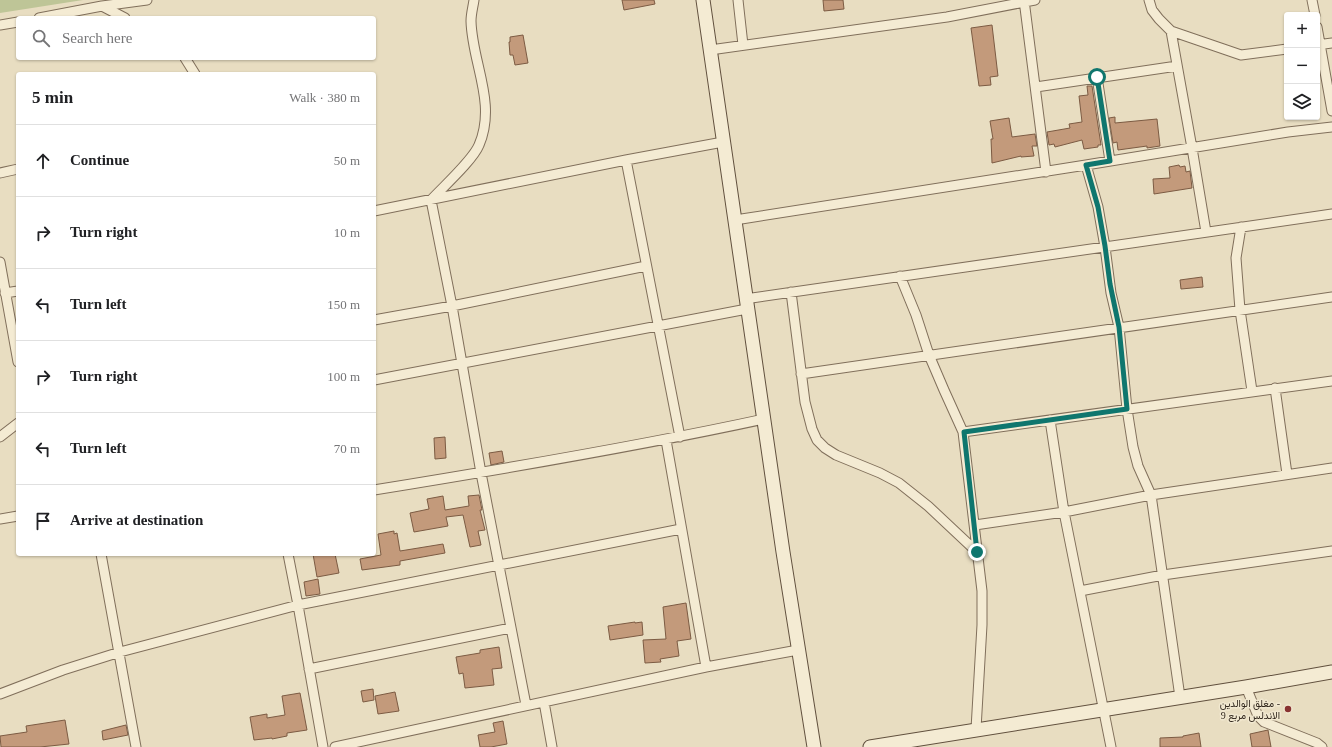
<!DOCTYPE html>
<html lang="en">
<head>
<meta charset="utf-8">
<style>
  body { margin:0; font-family:"Times New Roman",Vazirmatn,serif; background:#f6f6f6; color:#202124 }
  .controls { position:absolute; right:12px; top:12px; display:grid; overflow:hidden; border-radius:4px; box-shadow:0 1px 3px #0004 }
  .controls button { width:36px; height:36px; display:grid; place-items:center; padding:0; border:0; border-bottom:1px solid #e0e0e0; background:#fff; color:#202124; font:20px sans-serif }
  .stop { position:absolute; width:12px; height:12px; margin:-9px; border:3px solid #0f766e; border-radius:50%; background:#fff }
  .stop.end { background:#0f766e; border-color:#fff; box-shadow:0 1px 4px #0008 }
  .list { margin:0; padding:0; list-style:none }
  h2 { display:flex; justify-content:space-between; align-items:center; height:52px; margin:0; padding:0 16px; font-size:17px }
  h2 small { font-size:13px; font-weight:400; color:#757577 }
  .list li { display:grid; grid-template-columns:26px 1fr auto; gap:12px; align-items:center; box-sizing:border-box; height:72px; padding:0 16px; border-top:1px solid #e0e0e0 }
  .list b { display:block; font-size:15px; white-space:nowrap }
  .list em { font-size:13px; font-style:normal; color:#757577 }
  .icon { flex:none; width:22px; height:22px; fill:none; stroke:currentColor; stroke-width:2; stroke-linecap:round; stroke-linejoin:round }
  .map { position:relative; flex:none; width:1332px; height:747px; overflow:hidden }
  .search { position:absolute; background:#fff; box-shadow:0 1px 3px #0004; left:16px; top:16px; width:360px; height:44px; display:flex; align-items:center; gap:10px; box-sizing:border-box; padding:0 14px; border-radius:4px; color:#757577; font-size:15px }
  .panel { position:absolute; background:#fff; box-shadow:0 1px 3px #0004; left:16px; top:72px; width:360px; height:484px; border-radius:4px }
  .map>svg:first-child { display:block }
  .green { fill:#bec597 }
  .building { fill:#c39a7b; stroke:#7c5b43 }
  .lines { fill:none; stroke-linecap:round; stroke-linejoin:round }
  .street-casing { stroke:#806f5b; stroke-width:11 }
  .secondary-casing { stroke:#61503e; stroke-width:15 }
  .street { stroke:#f4ebd3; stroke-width:9 }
  .secondary { stroke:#f4ebd3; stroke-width:13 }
  .route { stroke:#0f766e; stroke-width:5 }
  .poi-dot { fill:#883231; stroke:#f1e8d0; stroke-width:1.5 }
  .labels { text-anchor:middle; stroke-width:3; stroke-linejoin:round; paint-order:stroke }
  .poi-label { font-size:10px; fill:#31271d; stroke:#f1e8d0; text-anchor:end }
</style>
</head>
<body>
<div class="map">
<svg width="1332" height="747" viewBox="0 0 1332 747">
  <rect width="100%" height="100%" fill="#e8ddc1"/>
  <path class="green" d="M0,0H83L0,13Z"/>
  <path class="building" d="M622,0H654L655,4L624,10Z
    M823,0H843L844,9L824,11Z
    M992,25L998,76L990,77L991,85L979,86L971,28Z
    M523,35L528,63L515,65L513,55H510L509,42H510V37Z
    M1087,86H1092L1101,145H1098V147L1084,149L1082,140L1055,147L1054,144L1049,145L1047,132L1070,128L1069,124L1082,122L1079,96L1088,95Z
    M1115,117V123L1157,119L1160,146L1147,148V146L1118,150L1117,142L1113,143L1109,118Z
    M1009,118L1012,137L1035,134L1037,146H1032L1034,156L1021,157V156L992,163L991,139H993L990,121Z
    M1179,165L1180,167L1185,166L1186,172L1190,171L1192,188L1154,194L1153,179L1170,178L1169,167Z
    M1202,277L1203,287L1181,289L1180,280Z
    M445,437L446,458L435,459L434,438Z
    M502,451L504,462L491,465L489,453Z
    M479,495L482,510H480L485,530L478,531L481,545L470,547L463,515L446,517L448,526L414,532L410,513L429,509L427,499L443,496L445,510L469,506L468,496Z
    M394,531V534L397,533L400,551L443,544L445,553L400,561V565L362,570L360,559L381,555L378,534Z
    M313,554H335L339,573L317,577Z
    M318,579L320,594L306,596L304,582Z
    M686,603L691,639L677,641L679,656L660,659L661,662L645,663L643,640L666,639L663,607Z
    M635,622V623L642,622L643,635L610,640L608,626Z
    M499,647L502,668L492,669L494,685L465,688L463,673L459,674L456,657L480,653V650Z
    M373,689L374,700L363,702L361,691Z
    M395,692L399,711L378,714L375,696Z
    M300,693L307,730L287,733V736L272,739V738L254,740L250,717L267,714V718L285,715L282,696Z
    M65,720L69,744L40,747H1L0,736L27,732L26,726Z
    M503,721L507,744L491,747H480L478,735L495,732L493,723Z
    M126,725L128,735L103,740L102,731Z
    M1268,730L1271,747H1252L1250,734Z
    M1199,733L1201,747H1160V738L1183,737V736Z"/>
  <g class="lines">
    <defs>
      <path id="street" d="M474,0C473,7 471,14 471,21C472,63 497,103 479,145C473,160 443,187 431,200L452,306L481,473L526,705
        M738,0L743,45
        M1024,0L1046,172
        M1149,0L1152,10L1159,19L1171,31L1241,55L1287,49
        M1312,0L1315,15
        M102,6L125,18
        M39,18L102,6L147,0
        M0,25L18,22
        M1317,27L1332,111
        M1171,31L1192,148L1206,232
        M1317,45L1332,43
        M710,50L947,17L1035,0
        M185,58L195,74
        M1097,77L1110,161
        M1036,87L1177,66
        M626,160L680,437
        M1086,165L1098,207L1105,247L1111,293L1119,327L1127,409L1133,447L1138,466L1151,495L1180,697
        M0,173L18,169
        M374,211L626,160L723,142
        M735,220L1086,165L1288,132L1332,127
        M1241,227L1236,258L1240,310L1252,391
        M0,262L18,362
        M900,276L916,315L929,355L944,390L963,432L982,591V625L976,729
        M791,292L805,402L812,429L817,440L825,448L836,455L880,473L899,483L928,506L977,552
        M5,293L18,291
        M745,299L1332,214
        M374,320L452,306L646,266
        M801,374L1332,297
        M374,380L747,309
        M1275,388L1287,474
        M963,432L1332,381
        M0,437L18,423
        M666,440L706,667
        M374,490C504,469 635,447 764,419
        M0,519L18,516
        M975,525L1064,512L1050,420
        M101,554L136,747
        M288,554L298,605L323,747
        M1080,591L1163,575L1332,551
        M309,669L511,628
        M1246,687L1258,716L1264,722L1317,743L1322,747
        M0,694L63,670L120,652L298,605L681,529
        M544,702L552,747
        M335,747L706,667L798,650
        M1111,747L1064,512L1151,495L1332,468"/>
      <path id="secondary" d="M703,0L783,552L814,747
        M870,747L1246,687L1332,672"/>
    </defs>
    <use href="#street" class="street-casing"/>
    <use href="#secondary" class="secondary-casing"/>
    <use href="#street" class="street"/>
    <use href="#secondary" class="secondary"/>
  </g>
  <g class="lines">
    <path class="route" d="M977,552L964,432L1127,409L1119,327L1110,284L1105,246L1098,207L1086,165L1110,161L1097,77"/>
  </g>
  <circle class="poi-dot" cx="1288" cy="709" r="4"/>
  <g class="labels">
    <g class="poi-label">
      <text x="1280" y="707">مغلق الوالدين -<tspan x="1280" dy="12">الاندلس مربع 9</tspan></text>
    </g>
  </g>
</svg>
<div class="controls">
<button>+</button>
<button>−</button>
<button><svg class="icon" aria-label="layers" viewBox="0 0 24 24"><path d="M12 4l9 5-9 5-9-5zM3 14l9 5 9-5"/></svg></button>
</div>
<div class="stop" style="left:1097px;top:77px"></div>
<div class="stop end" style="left:977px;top:552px"></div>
<div class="search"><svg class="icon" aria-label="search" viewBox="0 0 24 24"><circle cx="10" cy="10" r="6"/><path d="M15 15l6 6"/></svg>Search here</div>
<section class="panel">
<h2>5 min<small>Walk · 380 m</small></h2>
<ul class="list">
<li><svg class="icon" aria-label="ahead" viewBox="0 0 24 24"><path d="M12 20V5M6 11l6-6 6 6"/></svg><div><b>Continue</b></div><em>50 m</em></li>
<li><svg class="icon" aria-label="right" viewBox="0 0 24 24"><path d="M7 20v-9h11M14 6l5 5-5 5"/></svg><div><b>Turn right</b></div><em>10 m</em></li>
<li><svg class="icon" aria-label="left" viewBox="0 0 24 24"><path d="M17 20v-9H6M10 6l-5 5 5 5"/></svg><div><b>Turn left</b></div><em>150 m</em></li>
<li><svg class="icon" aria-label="right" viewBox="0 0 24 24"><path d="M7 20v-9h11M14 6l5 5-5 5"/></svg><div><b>Turn right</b></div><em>100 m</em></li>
<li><svg class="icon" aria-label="left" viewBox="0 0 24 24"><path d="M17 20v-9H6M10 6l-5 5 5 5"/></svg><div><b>Turn left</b></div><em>70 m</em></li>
<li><svg class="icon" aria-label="arrive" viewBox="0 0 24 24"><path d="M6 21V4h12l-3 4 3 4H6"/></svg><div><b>Arrive at destination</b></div></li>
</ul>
</section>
</div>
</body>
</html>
